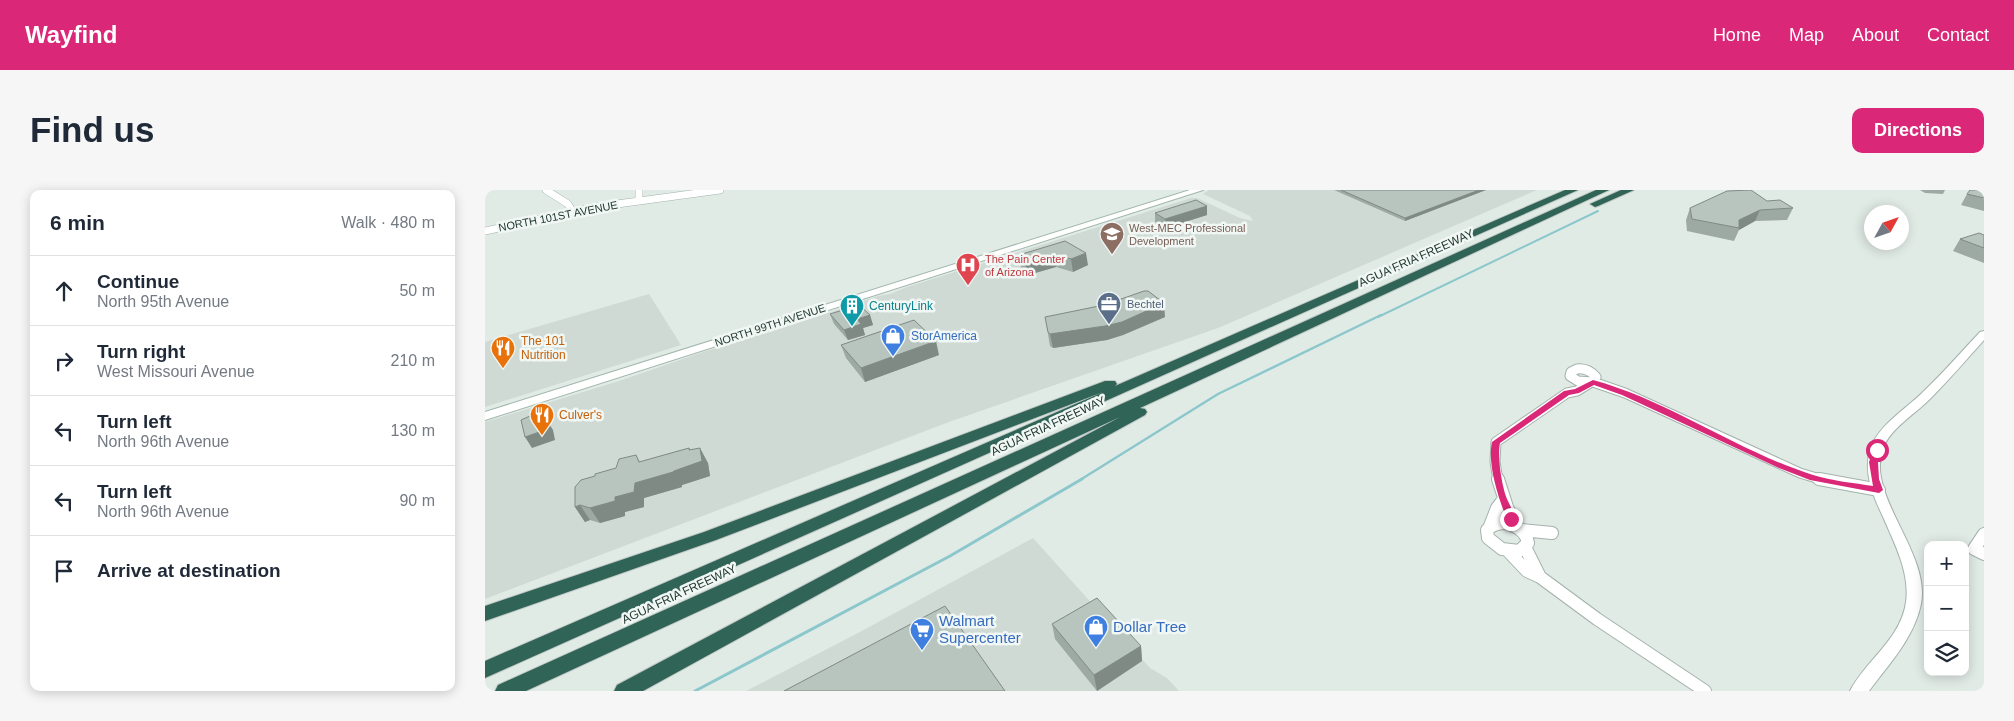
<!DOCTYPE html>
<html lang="en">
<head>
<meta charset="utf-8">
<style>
  body { margin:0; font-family:Helvetica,sans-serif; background:#f6f6f7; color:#1f2937 }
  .controls { position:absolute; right:15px; bottom:15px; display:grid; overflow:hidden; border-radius:10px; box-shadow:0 2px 12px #0003 }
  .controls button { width:45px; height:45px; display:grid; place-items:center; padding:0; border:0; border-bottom:1px solid #e0e1e3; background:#fff; color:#1f2937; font:25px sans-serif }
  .compass { position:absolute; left:1379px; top:15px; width:45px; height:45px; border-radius:50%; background:#fff; box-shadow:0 2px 12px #0003; rotate:50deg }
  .stop { position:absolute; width:15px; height:15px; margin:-11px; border:4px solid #db2777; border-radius:50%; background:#fff }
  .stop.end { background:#db2777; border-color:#fff; box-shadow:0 1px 5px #0008 }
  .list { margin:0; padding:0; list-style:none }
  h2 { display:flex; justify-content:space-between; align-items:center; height:65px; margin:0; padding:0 20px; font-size:21px }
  h2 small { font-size:16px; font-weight:400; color:#747a83 }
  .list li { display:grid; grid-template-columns:32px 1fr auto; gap:15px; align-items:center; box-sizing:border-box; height:70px; padding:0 20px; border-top:1px solid #e0e1e3 }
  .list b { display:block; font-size:19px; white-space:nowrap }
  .list p { margin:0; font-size:16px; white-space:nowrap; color:#747a83 }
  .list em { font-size:16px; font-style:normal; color:#747a83 }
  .icon { flex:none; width:28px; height:28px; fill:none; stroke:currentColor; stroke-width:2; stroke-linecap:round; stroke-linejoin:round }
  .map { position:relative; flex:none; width:1499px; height:501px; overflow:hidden; border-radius:10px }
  header { display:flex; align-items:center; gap:30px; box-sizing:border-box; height:70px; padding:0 25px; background:#db2777; color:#fff }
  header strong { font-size:24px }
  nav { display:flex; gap:28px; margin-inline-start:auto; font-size:18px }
  .intro { display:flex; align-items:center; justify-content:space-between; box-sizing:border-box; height:120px; padding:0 30px }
  h1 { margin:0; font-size:35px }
  .button { padding:12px 22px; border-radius:10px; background:#db2777; color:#fff; font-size:18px; font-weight:700 }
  main { display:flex; gap:30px; padding:0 30px }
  aside { flex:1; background:#fff; border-radius:10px; box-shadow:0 2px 12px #0003 }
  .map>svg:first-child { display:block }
  .built { fill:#cfdad5 }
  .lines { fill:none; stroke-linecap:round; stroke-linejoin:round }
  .stream-far2 { stroke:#8cc7cc; stroke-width:2 }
  .stream-far1 { stroke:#8cc7cc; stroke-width:2.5 }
  .stream { stroke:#8cc7cc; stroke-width:3 }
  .minor-far2-casing { stroke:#a4b2ac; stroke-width:8 }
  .minor-far1-casing { stroke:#a4b2ac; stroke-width:11 }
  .minor-casing { stroke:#a4b2ac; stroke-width:14 }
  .tertiary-casing { stroke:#a4b2ac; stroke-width:2 }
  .secondary-casing { stroke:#a1b6ad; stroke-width:2 }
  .motorway-casing { stroke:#c1c8c6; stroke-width:2 }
  .minor-far2 { stroke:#fff; stroke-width:7 }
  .minor-far1 { stroke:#fff; stroke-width:9 }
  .minor { stroke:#fff; stroke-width:12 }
  .tertiary { fill:#fff; fill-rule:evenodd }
  .secondary { fill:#fff; fill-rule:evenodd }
  .motorway { fill:#306456; fill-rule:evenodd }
  .wall { fill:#9da9a3 }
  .shaded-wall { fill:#808a85 }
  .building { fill:#b7c5be; stroke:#808a85 }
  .route { fill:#db2777 }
  .labels { text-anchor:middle; stroke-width:5; stroke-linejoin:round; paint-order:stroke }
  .far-street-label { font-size:11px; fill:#233a32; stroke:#f1f7f4 }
  .far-education-label { font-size:11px; fill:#785e54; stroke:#f1f7f4; text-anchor:start }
  .far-health-label { font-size:11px; fill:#be3a42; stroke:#f1f7f4; text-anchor:start }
  .far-service-label { font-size:11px; fill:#4e5e75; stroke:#f1f7f4; text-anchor:start }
  .street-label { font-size:12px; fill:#233a32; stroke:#f1f7f4 }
  .culture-label { font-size:12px; fill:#0d838f; stroke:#f1f7f4; text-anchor:start }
  .shop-label { font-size:12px; fill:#366cbe; stroke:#f1f7f4; text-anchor:start }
  .food-label { font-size:12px; fill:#c56008; stroke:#f1f7f4; text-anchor:start }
  .near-shop-label { font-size:15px; fill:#366cbe; stroke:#f1f7f4; text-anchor:start }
</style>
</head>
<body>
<header>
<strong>Wayfind</strong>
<nav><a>Home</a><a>Map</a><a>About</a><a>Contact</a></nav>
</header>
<div class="intro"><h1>Find us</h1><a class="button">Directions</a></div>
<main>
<aside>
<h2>6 min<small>Walk · 480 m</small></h2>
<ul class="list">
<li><svg class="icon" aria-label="ahead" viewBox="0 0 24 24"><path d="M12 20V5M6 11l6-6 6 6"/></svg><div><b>Continue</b><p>North 95th Avenue</p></div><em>50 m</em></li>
<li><svg class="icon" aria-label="right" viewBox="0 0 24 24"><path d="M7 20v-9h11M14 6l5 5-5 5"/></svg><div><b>Turn right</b><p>West Missouri Avenue</p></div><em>210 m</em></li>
<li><svg class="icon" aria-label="left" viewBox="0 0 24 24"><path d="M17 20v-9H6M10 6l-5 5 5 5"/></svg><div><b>Turn left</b><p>North 96th Avenue</p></div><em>130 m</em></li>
<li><svg class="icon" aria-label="left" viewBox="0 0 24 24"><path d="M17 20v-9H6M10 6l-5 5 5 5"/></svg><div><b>Turn left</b><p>North 96th Avenue</p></div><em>90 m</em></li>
<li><svg class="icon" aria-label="arrive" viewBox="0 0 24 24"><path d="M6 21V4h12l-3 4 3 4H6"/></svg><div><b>Arrive at destination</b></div></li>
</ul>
</aside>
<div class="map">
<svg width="1499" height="501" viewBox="0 0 1499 501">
  <rect width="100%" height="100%" fill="#e1ebe6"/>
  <path class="built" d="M724,0H1052L733,138L464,232L0,409V232L137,190L218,162L292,140L393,106L405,104L422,97L706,8H712L755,28L768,31L765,26L718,4Z
    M164,104L196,155L0,217V152Z
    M548,348L665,478L682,488L694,501H261L373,443Z"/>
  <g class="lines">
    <path class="stream-far2" d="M893,127L1113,21"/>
    <path class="stream-far1" d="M595,290L733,204L896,125"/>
    <path class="stream" d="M210,501L465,366L597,289"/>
    <defs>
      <path id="minor-far2" d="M61,0L83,14L87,21
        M154,0V10
        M0,41L110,17L235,0"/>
      <path id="minor-far1" d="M1092,179C1100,178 1106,181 1111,187L1108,192L1093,191L1085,186L1086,182Z
        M1108,192L1140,203L1315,283L1338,290
        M1013,290L1010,272L1011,252L1082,203L1092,201L1105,193"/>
      <path id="minor" d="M1013,289L1022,317L1030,336
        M1334,289L1394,300
        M1022,333C1032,337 1041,341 1043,353L1034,361L1017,359L1003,348L1002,340C1008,334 1014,333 1022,333Z
        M1005,336L1012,318L1018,310
        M1037,340L1067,343
        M1499,344L1489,359L1499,364
        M1040,357L1055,387
        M1023,361L1042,381L1055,387L1112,429L1220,501"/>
      <path id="tertiary" d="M1499,141V150C1481,170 1464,190 1445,209C1430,224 1406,238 1398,258C1380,306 1446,362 1436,414C1429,448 1404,474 1384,501H1365C1381,470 1416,449 1421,412C1425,383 1410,355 1399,329C1389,308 1378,284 1385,260C1392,236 1421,219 1438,202C1458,183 1476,162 1495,142Z"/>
      <path id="secondary" d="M705,0H718L0,230V222Z"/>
      <path id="motorway" d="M1080,0H1093L0,488V471L618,202L231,350L0,431V416L219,342L620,191H630L632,194L630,196Z
        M1111,0H1124L655,218L660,219L662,222L660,225L158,501H129L132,495L635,227L41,501H10L13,495Z
        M1136,0H1149L1113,16L1110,17L1105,14Z"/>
    </defs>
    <use href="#minor-far2" class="minor-far2-casing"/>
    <use href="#minor-far1" class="minor-far1-casing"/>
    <use href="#minor" class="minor-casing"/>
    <use href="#tertiary" class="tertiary-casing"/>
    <use href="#secondary" class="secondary-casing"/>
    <use href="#motorway" class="motorway-casing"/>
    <use href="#minor-far2" class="minor-far2"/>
    <use href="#minor-far1" class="minor-far1"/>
    <use href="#minor" class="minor"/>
    <use href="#tertiary" class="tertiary"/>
    <use href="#secondary" class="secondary"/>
    <use href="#motorway" class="motorway"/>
  </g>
  <path class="wall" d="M849,0H1001L920,31Z
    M1435,0H1460L1458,4L1440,3Z
    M1499,0V21L1476,15L1482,4Z
    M1282,11L1308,18L1302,30L1270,31L1254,40L1249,51L1202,41L1201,30L1205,18Z
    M722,16V25L681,38L670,32V23Z
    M1499,45V73L1468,61L1475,49Z
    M580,51L603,75L588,82L571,77L543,85L536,78L534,65Z
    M345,124L385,125L388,135L378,138L380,145L363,150L349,134Z
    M560,127H680L638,145L622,150L568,158L565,156Z
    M356,155L454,165L380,192L361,168Z
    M204,258L205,260L223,273L225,286L197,295V297L159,308V317L140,322V326L115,333L105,330L100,332L90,317L131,278L151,265L155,272Z
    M567,434L656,456L657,471L612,501L570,449Z"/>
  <path class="shaded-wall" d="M994,0H1001L920,31V28Z
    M722,16V25L681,38L680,29Z
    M1275,20L1270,31L1254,40V30Z
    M601,63L603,75L588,82L586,69Z
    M569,64L571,77L543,85L540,72Z
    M679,113L680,127L638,145L622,150L568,158L565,144Z
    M385,125L388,135L378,138L380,145L363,150L359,140L372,129Z
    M451,151L454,165L380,192L376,178Z
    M55,224L62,234L61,229L68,240L70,250L47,258L40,247L57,231Z
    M204,258L212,273L215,258L223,273L225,286L197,295V297L159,308V317L140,322V326L115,333L105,318L130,307L150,293L189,281Z
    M95,315L105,330L100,332L90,317Z
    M656,456L657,471L612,501L609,485Z"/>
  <path class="building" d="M856,0H994L920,28Z
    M1266,0L1282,11L1295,10L1308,18L1275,20L1254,30V38L1207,29L1205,18L1242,1Z
    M1485,0H1499V8L1482,4Z
    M711,10L722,16L680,29L670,23Z
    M1494,43L1499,45V58L1475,49Z
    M580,51L601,63L586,69L569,64L540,72L534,65Z
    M659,101H663L679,113L637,132L620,136L565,144L563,142L560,127L619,115Z
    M374,115L385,125L372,129L376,134L359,140L345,124Z
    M429,130L451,151L376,178L356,155Z
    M55,224L57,231L61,229L63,239L40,247L36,230L45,226Z
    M204,258V260L215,258L217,271L189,281L188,282L150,293L149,302L130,307V311L105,318L95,315L90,317V297L96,290L110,286V284L131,278L134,269L151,265L154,272Z
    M612,408L656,456L609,485L567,434Z
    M460,416L520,501H299Z"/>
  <path class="route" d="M1108,190C1185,211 1252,261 1328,285C1347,291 1369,293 1388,296L1384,272L1389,258H1394L1393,272L1394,289L1398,300L1394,303L1325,290L1294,278L1137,205L1109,195L1094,203L1084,205L1015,253C1012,266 1017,299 1023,311C1026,318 1029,322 1031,329L1030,332H1023C1014,310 1002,275 1007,252L1079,201L1090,199Z"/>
  <defs>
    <symbol id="university-pin" viewBox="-11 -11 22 30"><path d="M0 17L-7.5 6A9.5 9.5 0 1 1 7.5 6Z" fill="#8d6e63" stroke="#f1f7f4"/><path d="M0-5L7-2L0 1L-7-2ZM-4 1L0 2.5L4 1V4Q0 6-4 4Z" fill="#fff"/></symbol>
    <symbol id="hospital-pin" viewBox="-11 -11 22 30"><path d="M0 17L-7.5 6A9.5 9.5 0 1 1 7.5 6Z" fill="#e0444e" stroke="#f1f7f4"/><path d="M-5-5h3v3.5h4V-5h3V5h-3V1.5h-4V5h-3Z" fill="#fff"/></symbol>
    <symbol id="office-pin" viewBox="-11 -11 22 30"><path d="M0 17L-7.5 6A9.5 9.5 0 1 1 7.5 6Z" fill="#5c6f8a" stroke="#f1f7f4"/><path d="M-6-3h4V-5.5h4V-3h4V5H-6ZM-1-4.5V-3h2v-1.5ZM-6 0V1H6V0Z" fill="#fff"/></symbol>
    <symbol id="building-pin" viewBox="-11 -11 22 30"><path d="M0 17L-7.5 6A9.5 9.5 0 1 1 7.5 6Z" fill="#0f9aa8" stroke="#f1f7f4"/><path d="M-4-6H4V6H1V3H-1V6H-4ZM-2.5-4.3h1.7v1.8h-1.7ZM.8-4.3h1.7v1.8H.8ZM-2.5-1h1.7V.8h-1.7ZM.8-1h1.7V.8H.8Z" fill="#fff"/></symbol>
    <symbol id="shop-pin" viewBox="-11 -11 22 30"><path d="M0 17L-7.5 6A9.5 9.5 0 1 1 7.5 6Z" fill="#3f7fe0" stroke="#f1f7f4"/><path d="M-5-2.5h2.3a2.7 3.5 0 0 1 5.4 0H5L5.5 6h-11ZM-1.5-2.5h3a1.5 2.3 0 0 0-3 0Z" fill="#fff"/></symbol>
    <symbol id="restaurant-pin" viewBox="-11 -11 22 30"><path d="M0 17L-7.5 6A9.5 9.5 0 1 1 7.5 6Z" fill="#e8710a" stroke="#f1f7f4"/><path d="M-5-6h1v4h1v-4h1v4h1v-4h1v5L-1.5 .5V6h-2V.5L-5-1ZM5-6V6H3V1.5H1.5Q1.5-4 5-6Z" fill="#fff"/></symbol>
    <symbol id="supermarket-pin" viewBox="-11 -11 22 30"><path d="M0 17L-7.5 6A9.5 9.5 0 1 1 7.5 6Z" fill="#3f7fe0" stroke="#f1f7f4"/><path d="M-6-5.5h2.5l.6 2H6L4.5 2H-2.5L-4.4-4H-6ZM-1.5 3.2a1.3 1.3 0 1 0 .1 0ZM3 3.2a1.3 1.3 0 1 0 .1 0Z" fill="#fff"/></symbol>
  </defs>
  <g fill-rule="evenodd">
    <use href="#university-pin" x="613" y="30" width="28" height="38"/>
    <use href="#hospital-pin" x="469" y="61" width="28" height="38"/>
    <use href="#office-pin" x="610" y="100" width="28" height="38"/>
    <use href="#building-pin" x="353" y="102" width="28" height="38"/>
    <use href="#shop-pin" x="394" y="132" width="28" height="38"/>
    <use href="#restaurant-pin" x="4" y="144" width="28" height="38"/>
    <use href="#restaurant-pin" x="43" y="211" width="28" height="38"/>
    <use href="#shop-pin" x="597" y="423" width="28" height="38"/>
    <use href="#supermarket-pin" x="423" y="426" width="28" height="38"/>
  </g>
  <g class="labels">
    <g class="far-street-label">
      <text transform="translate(73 26) rotate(-11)" y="4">NORTH 101ST AVENUE</text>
      <text transform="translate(285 135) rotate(-18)" y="4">NORTH 99TH AVENUE</text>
    </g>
    <g class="far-education-label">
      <text x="644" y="42">West-MEC Professional<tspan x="644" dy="13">Development</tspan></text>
    </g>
    <g class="far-health-label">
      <text x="500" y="73">The Pain Center<tspan x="500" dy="13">of Arizona</tspan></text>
    </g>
    <g class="far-service-label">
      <text x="642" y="118">Bechtel</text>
    </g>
    <g class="street-label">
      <text transform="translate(931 68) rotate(-24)" y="4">AGUA FRIA FREEWAY</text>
      <text transform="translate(563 236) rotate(-25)" y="4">AGUA FRIA FREEWAY</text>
      <text transform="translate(194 404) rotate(-25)" y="4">AGUA FRIA FREEWAY</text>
    </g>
    <g class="culture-label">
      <text x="384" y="120">CenturyLink</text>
    </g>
    <g class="shop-label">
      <text x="426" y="150">StorAmerica</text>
    </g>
    <g class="food-label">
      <text x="36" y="155">The 101<tspan x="36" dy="14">Nutrition</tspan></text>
      <text x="74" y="229">Culver's</text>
    </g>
    <g class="near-shop-label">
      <text x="454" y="436">Walmart<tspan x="454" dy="17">Supercenter</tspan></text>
      <text x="628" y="442">Dollar Tree</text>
    </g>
  </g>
</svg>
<div class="controls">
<button>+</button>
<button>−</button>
<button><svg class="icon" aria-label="layers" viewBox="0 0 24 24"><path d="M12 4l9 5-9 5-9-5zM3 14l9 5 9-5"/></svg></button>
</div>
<svg class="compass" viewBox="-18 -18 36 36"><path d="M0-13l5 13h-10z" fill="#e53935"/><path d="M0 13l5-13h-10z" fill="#747a83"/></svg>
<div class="stop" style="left:1392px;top:260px"></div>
<div class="stop end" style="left:1026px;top:329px"></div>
</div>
</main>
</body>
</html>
